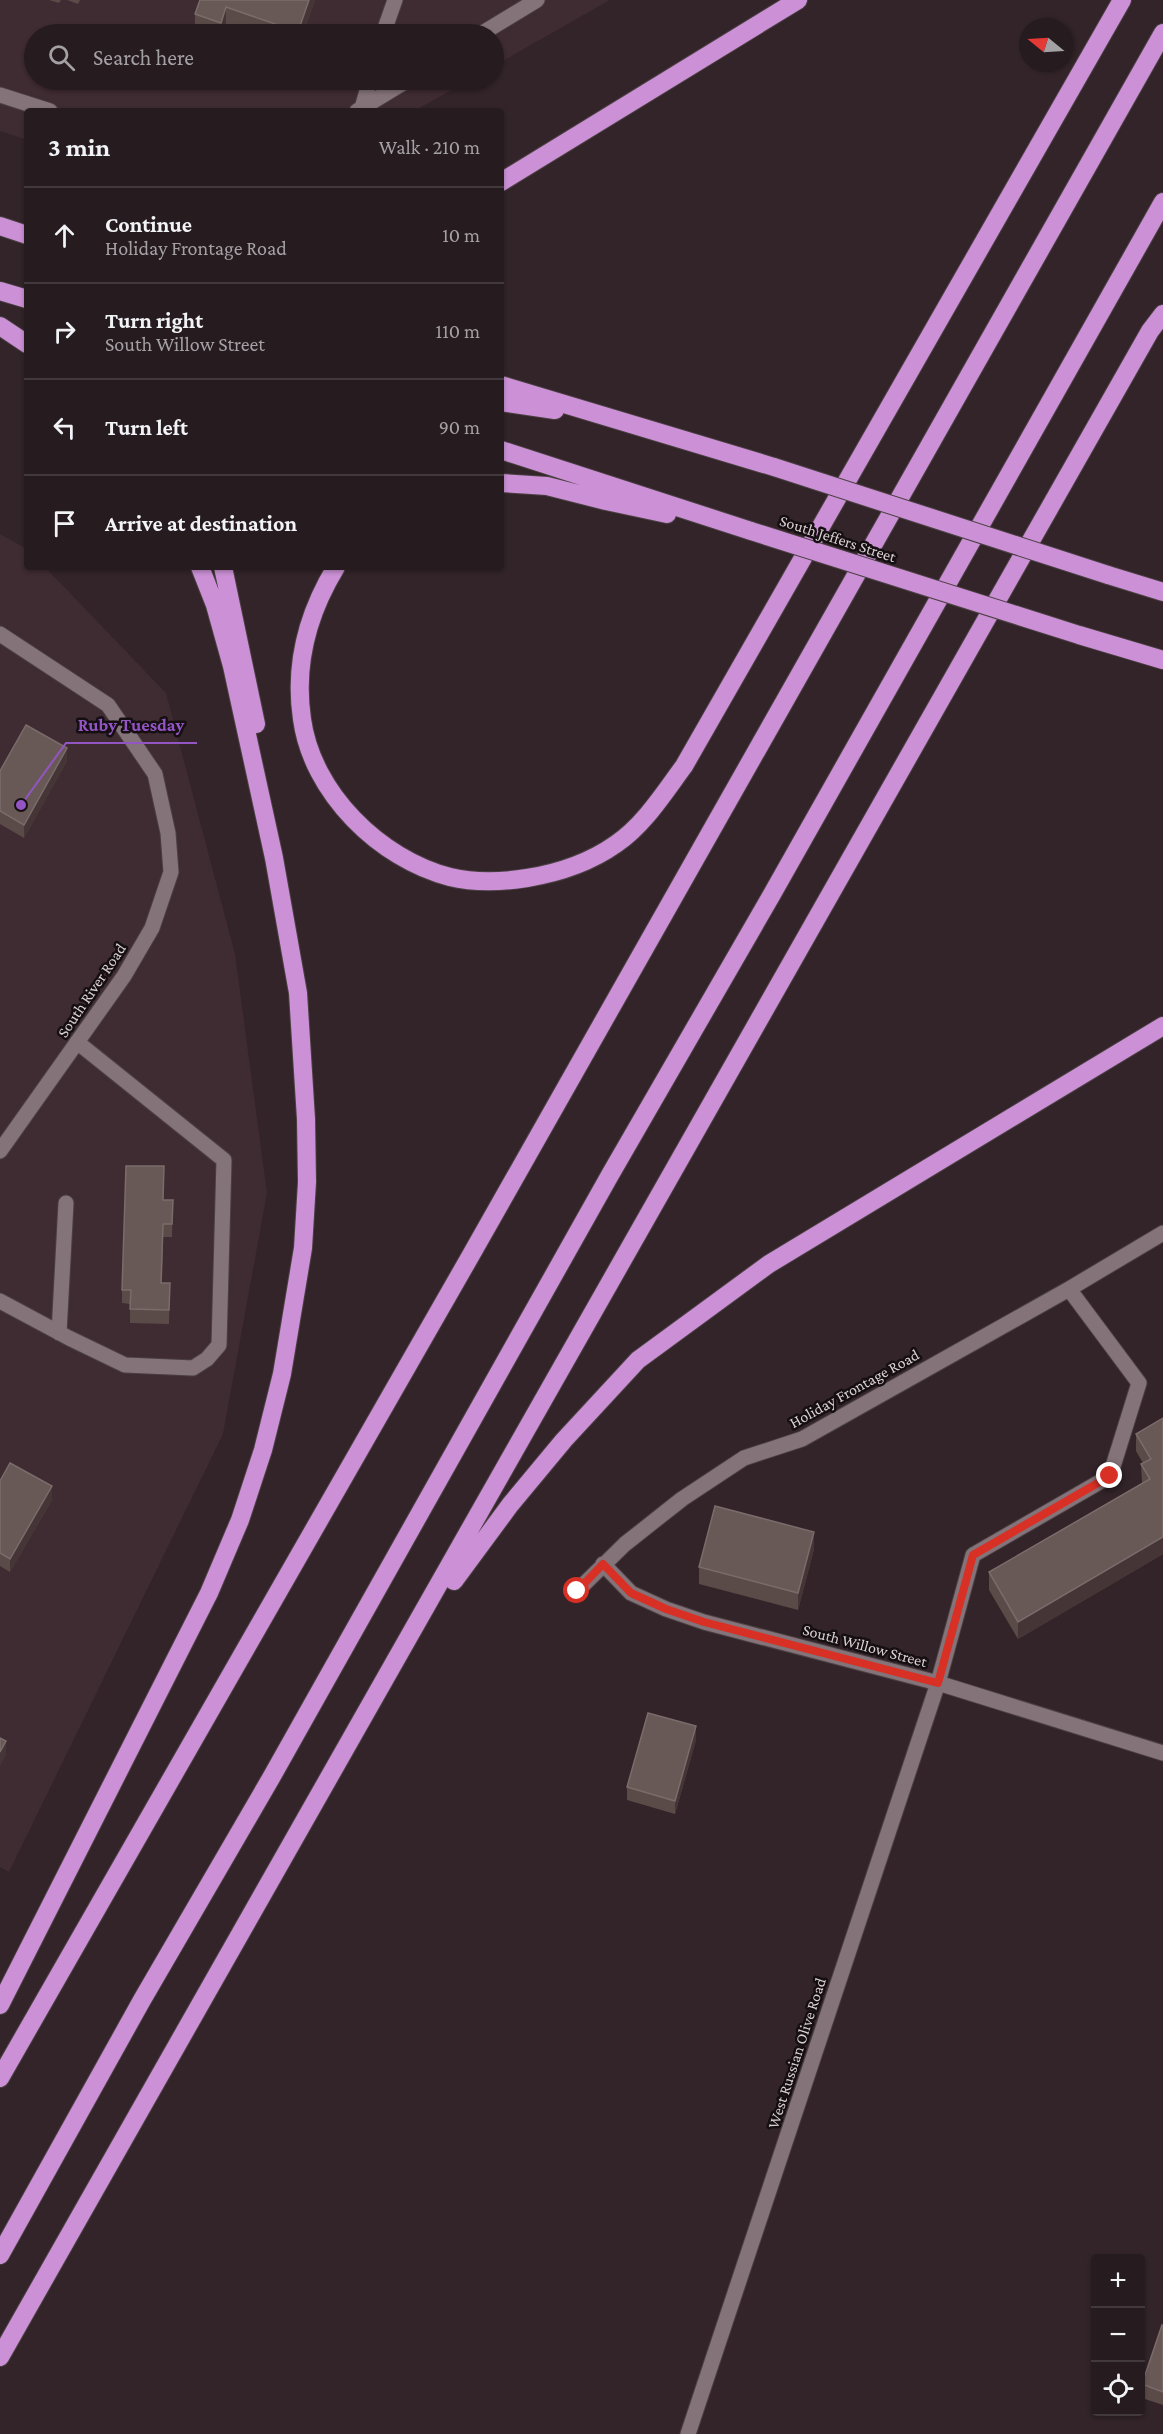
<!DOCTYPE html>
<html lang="en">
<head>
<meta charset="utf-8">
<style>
  body { margin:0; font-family:"Crimson Pro",serif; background:#32282c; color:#f1f3f6 }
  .controls { position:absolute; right:18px; bottom:18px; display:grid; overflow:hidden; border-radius:6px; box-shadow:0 2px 4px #0004 }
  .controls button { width:54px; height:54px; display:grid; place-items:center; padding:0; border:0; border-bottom:2px solid #42393d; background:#261b1f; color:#f1f3f6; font:30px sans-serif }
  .compass { position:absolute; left:1019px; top:18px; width:54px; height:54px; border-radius:50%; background:#261b1f; box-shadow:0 2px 4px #0004; rotate:288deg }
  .stop { position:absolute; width:18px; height:18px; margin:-14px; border:4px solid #d93025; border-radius:50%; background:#fff }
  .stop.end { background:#d93025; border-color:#fff; box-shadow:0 2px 6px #0008 }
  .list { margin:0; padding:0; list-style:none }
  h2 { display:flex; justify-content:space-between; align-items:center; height:78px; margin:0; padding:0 24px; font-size:26px }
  h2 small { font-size:20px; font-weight:400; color:#a4a1a4 }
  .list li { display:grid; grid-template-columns:39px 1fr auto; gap:18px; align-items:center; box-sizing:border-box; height:96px; padding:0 24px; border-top:2px solid #42393d }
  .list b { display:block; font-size:22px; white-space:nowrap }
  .list p { margin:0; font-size:20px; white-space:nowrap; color:#a4a1a4 }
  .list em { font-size:20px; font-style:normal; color:#a4a1a4 }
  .icon { flex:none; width:33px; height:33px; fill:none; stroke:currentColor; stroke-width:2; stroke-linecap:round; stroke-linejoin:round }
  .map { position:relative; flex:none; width:1163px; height:2434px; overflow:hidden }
  .search { position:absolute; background:#261b1f; box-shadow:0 2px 4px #0004; left:24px; top:24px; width:480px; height:66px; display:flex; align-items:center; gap:15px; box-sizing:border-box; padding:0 21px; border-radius:33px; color:#a4a1a4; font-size:22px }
  .panel { position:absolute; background:#261b1f; box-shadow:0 2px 4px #0004; left:24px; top:108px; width:480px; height:462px; border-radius:6px }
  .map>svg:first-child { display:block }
  .built { fill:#3f2b32 }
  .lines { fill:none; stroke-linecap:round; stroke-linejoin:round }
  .minor-casing { stroke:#4b4043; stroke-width:17 }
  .highway-casing { stroke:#4b4043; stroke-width:20 }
  .minor { stroke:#847378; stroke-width:15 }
  .highway { stroke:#cb90d5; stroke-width:18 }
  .highway-bridge-casing { stroke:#4b4043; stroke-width:20; stroke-linecap:butt }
  .highway-bridge { stroke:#cb90d5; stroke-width:18 }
  .wall { fill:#5b4b48 }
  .shaded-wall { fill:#453536 }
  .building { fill:#685957; stroke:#7a6c6b; stroke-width:1.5 }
  .route { stroke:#d93025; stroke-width:8 }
  .labels { text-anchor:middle; stroke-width:5; stroke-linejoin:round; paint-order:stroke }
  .street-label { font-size:16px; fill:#dad0d3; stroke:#150f11 }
  .leader { fill:none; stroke:#9355c4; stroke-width:2 }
  .callout-dot { fill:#9355c4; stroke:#150f11; stroke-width:2 }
  .callout-label { font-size:18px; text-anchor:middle; font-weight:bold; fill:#9355c4; stroke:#150f11; stroke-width:5; stroke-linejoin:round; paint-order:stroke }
</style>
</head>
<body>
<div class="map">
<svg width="1163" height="2434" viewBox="0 0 1163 2434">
  <rect width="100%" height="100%" fill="#322429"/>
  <path class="built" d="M0,0H610L494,66V34H34V80H470L414,111H27V140L0,131Z
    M0,534L27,549V567H45L166,693L235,954L267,1193L223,1434L9,1872L0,1867Z"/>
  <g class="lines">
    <defs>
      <path id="minor" d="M383,34L395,0
        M481,34L537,0
        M0,95L50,111
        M362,108L370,80
        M357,111L408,80
        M0,634L108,705L155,774L168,833L171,872L152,928L124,976L0,1151
        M0,1301L69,1338L125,1365L193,1368L207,1359L219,1345L224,1160L77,1042
        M59,1333L66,1203
        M603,1564L631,1593L666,1609L704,1622L938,1683L1163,1753
        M577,1591L625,1544L682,1499L744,1458L802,1439L1069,1289L1163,1233
        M688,2434L938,1683L973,1555L1110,1476L1139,1383L1069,1289"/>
      <path id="highway" d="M501,182L798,0
        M0,226L27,235
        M0,291L27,299
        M0,326L27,344
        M501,385L774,467
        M501,402L555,410
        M501,450L751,531
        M501,483L547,486L606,501L667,514
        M223,567L256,724
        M336,567C308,613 294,665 302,719C312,793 380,859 450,877C475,883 502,882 527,878C558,873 589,863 616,844C644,825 664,793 684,766L1122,0
        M1108,575L1163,592
        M1079,635L1163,660
        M454,1581L510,1505L564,1440L638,1360L769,1264L1163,1026
        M0,2005L209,1593L240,1520L263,1450L282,1374L303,1248L307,1182L306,1119L298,993L274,858L232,666L215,605L200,567
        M0,2078L471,1255L1163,33
        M0,2255L142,2000L271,1778L610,1175L771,896L1163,202
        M0,2357L1150,331L1163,314"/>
    </defs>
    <use href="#minor" class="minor-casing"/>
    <use href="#highway" class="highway-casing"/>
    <use href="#minor" class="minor"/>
    <use href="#highway" class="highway"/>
    <defs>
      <path id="highway-bridge" d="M774,467L1108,575
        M751,531L1079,635"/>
    </defs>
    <use href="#highway-bridge" class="highway-bridge-casing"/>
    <use href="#highway-bridge" class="highway-bridge"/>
  </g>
  <path class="wall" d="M49,0H61L59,3Z
    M67,0H80L78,4Z
    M200,0H315L303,34H254L226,25L223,34H204L195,32V14Z
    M67,761L24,838L0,824V771Z
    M163,1200H173L172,1237H163L162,1283H170L169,1324L130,1323V1304L122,1303V1290Z
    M1163,1418V1554L1018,1639L989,1590V1572L1142,1483L1141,1464L1143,1463L1136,1451V1434Z
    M0,1481L52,1500L10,1572L0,1566Z
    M814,1549L798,1610L699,1584V1567Z
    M696,1740L675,1814L627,1800V1787Z
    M1163,2326V2405L1142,2398V2384Z"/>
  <path class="shaded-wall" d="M309,0H315L303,34H300V26Z
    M226,7V25L223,34H221V23Z
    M67,748V761L24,838V825Z
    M52,1486V1500L10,1572V1559Z
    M814,1532V1549L798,1610V1593Z
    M1163,1537V1554L1018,1639V1622Z
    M696,1726V1740L675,1814V1801Z
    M6,1741V1755L0,1766V1752Z"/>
  <path class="building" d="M200,0H309L300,26L303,28L301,34H278L281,26L226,7L221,23L195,14Z
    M26,725L67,748L24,825L0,811V771Z
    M126,1166H164L163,1200H173L172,1224H163L161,1283H170L169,1310L130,1309L131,1290H122Z
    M1163,1418V1537L1018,1622L989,1572L1150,1479L1141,1464L1151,1459L1136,1434Z
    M10,1463L52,1486L10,1559L0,1553V1481Z
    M715,1506L814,1532L798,1593L699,1567Z
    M648,1713L696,1726L675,1801L627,1787Z
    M0,1738L6,1741L0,1752Z
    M1162,2325L1163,2326V2392L1142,2384Z"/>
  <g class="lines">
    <path class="route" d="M577,1591L603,1564L631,1593L666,1609L704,1622L938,1683L973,1555L1110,1476"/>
  </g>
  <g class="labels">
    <g class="street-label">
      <text transform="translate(838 538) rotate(18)" y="6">South Jeffers Street</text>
      <text transform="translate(91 990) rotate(-56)" y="6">South River Road</text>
      <text transform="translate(854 1388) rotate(-29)" y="6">Holiday Frontage Road</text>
      <text transform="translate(865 1645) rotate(15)" y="6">South Willow Street</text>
      <text transform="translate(796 2053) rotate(-72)" y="6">West Russian Olive Road</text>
    </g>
  </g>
  <path class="leader" d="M21 805L66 743H197"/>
  <circle class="callout-dot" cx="21" cy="805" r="6"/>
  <g class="callout-label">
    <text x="131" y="731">Ruby Tuesday</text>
  </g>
</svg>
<div class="controls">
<button>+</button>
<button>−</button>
<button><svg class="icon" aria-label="locate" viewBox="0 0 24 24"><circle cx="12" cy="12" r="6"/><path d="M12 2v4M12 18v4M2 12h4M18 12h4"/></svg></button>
</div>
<svg class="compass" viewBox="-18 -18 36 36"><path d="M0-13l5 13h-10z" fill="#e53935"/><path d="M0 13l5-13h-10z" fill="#a4a1a4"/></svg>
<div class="stop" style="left:577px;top:1591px"></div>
<div class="stop end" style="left:1110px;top:1476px"></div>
<div class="search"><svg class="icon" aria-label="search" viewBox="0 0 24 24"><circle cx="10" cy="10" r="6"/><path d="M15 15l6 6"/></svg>Search here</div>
<section class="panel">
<h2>3 min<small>Walk · 210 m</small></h2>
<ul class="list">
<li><svg class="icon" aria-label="ahead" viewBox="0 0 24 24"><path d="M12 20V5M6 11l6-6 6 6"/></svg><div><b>Continue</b><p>Holiday Frontage Road</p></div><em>10 m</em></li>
<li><svg class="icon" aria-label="right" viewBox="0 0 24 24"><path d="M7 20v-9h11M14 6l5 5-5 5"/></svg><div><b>Turn right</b><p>South Willow Street</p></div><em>110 m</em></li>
<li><svg class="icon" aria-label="left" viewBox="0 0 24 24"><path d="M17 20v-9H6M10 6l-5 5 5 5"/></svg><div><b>Turn left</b></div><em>90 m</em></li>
<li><svg class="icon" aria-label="arrive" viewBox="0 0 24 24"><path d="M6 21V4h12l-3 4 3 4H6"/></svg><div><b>Arrive at destination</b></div></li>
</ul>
</section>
</div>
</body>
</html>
